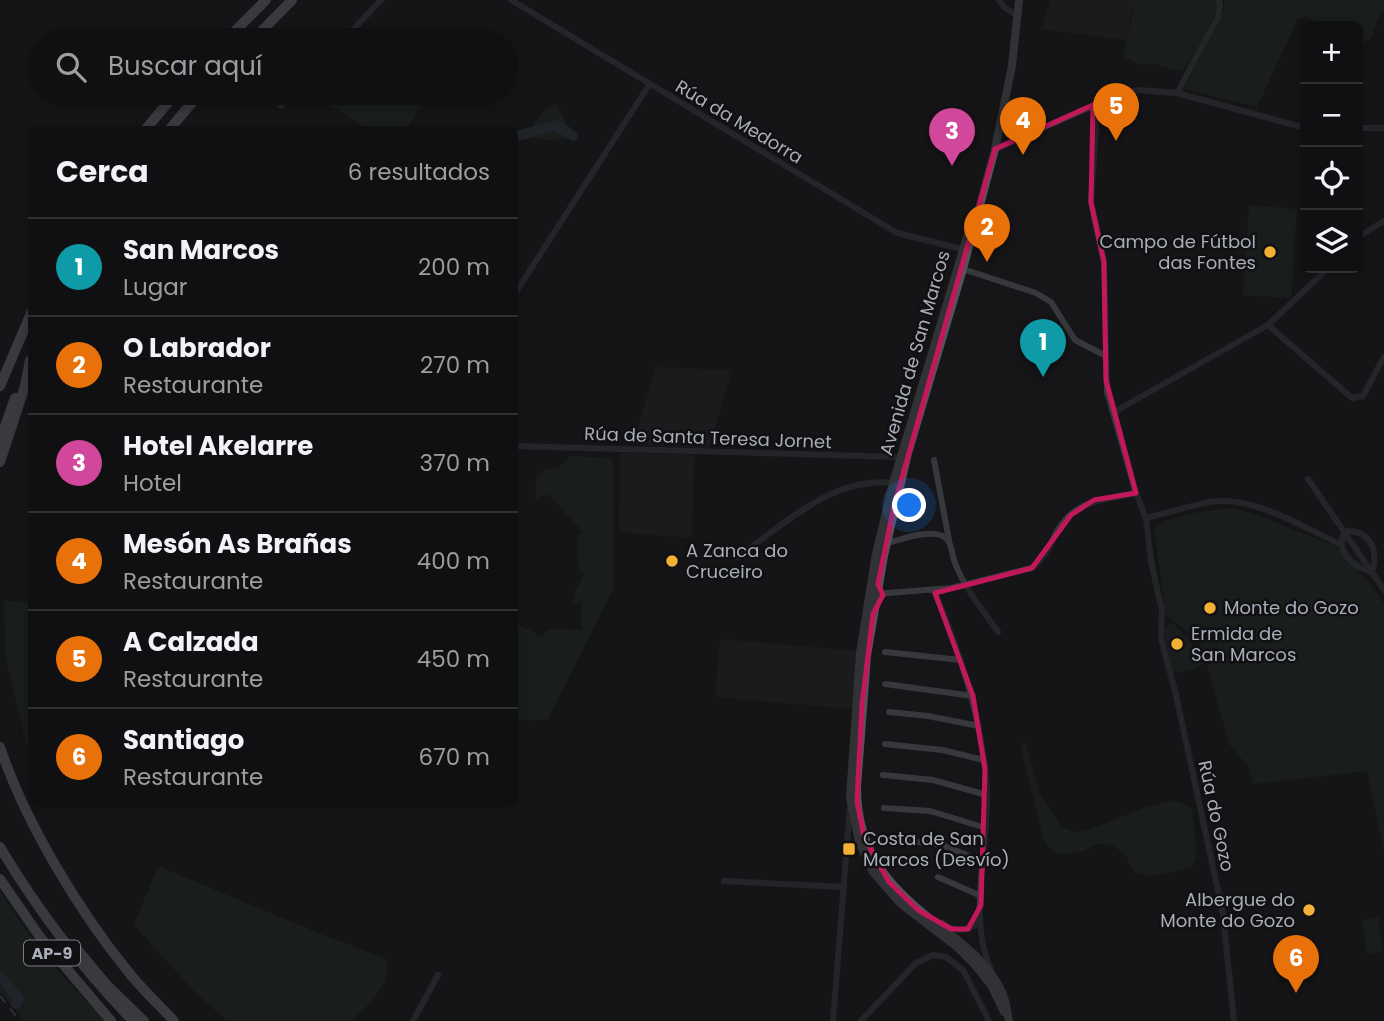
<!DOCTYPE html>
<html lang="es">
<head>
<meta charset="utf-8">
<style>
  body { margin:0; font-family:Poppins,sans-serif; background:#19191b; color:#f1f3f6 }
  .controls { position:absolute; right:21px; top:21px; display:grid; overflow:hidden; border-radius:10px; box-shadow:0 4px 10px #0003 }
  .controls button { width:63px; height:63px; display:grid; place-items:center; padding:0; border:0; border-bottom:2px solid #303032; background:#101012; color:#f1f3f6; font:35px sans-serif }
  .you { position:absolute; left:910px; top:506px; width:24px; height:24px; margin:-18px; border:5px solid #fff; border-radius:50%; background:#1a73e8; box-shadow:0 0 0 10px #1a73e833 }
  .badge { display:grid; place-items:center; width:46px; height:46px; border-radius:50%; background:#1a73e8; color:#fff; font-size:23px; font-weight:700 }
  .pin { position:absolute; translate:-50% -58px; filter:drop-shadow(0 2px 4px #0008) }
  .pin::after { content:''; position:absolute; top:37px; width:24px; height:21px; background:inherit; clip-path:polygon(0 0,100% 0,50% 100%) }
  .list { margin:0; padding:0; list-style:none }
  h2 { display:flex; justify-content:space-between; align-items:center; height:91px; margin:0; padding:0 28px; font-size:30px }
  h2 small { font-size:23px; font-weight:400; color:#9c9d9f }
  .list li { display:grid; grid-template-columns:46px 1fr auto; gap:21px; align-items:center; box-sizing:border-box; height:98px; padding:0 28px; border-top:2px solid #303032 }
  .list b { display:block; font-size:26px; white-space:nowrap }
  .list p { margin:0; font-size:23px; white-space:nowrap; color:#9c9d9f }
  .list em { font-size:23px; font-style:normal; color:#9c9d9f }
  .icon { flex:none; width:38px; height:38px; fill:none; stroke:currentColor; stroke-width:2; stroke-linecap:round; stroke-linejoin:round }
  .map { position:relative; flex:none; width:1384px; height:1021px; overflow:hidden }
  .search { position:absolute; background:#101012; box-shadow:0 4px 10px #0003; left:28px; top:28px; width:490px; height:77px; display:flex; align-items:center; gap:18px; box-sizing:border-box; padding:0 24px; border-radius:38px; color:#9c9d9f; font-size:26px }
  .panel { position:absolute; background:#101012; box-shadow:0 4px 10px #0003; left:28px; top:126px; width:490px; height:679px; border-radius:10px }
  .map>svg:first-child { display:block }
  .built { fill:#222225 }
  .green { fill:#1e261f }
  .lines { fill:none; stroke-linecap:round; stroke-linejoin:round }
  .river { stroke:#2c353c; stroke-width:10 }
  .minor { stroke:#37383d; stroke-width:6 }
  .major { stroke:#53555c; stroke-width:8 }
  .highway { stroke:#63666e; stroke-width:10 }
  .rail { stroke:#4a4c52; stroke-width:2; stroke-dasharray:9 7; stroke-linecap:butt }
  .marked { fill:none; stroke:#c2185b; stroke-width:5; stroke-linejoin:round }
  .poi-dot { fill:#f2b134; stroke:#111113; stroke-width:2.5 }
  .labels { text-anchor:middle; stroke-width:5; stroke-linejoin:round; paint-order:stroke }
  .shield { fill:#111113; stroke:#7b7e86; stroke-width:2 }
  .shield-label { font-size:16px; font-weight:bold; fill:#a8adb8 }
  .street-label { font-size:18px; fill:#a8adb8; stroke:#111113 }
  .poi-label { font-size:18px; fill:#a8adb8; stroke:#111113; text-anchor:start }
</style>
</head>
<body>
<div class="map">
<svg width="1384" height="1021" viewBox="0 0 1384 1021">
  <rect width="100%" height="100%" fill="#161618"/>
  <path class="built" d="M1050,0H1133L1127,40L1042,29Z
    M656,367L732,370L709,448L633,444Z
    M624,453L694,455L692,538L619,532L620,456Z
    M720,639L857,651L852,709L715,697Z"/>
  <path class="green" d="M1133,0H1216L1218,7L1200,45L1182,72L1155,64L1142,65L1123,57L1131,21Z
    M1224,0H1384V11L1381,12L1371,39L1363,43L1358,40V26H1327L1306,17L1298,18L1257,107L1184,89L1225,9Z
    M310,93H416L427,99L406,129H368Z
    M557,105L566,123L576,134V138L546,140L531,137C530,123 544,108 557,105Z
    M1249,205L1297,209L1291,298L1243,295Z
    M570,456L610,458L614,463L613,590L548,719L515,721V622L542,637L547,629L582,630L581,603L573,602L575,591L584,575L578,569L577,536L584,533L548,494L535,501L536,479L546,469L559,468Z
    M1230,508L1249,512L1337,547L1372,586L1384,604V852L1367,771L1253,784L1248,766L1229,744L1204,653L1197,639L1166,615L1154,529C1174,512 1205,512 1230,508Z
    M4,601L31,602V764L5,654Z
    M1172,623L1192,642V646L1201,651L1204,664L1191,670L1172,673L1164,630L1168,624Z
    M1025,741L1040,794L1061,826L1075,833L1088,830L1144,808L1175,800L1192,808L1197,856L1191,868L1148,876L1133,872L1127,857L1113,845L1097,844L1081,852L1058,854L1047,845L1043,836L1021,748Z
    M158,866L323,935L387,959C391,985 369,1005 351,1021H227L192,989L134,925Z
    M0,891C30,940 65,981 106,1021H25L0,991Z
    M1378,917L1383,952L1367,955L1362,920Z"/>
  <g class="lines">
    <path class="river" d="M514,137L556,125L573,136
      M0,976L19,999L16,1004"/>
    <path class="minor" d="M511,0L897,233L962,249
      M999,0L1004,7L1018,16
      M343,40L381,0
      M1177,93L1218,17L1220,5L1219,0
      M1093,105L1096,126L1091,202L1104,262L1107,392L1136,493L1146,518L1151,561L1162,611L1161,638L1176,695L1223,914L1234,1021
      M281,106L293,93
      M1358,128H1384
      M995,149L1122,93L1139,90L1177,93L1305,128
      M1358,237L1384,221
      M963,269L1036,293L1051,302L1075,340L1106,356
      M514,295L649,85
      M1268,325L1352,398L1363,396L1384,357
      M1114,412L1268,325L1328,268
      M514,446L901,457
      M934,460L949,540
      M1308,479L1384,590
      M1146,518C1167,513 1189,506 1210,502C1253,495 1302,527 1340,544
      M1345,531C1370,530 1379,550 1372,572C1353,567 1334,551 1345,531Z
      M886,543C901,540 925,530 940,535C953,539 951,553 955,563C965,589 982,609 998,632
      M737,557C784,525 832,476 893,483
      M934,590C961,656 983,720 987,791C989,848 967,918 991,970
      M876,594L951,588L1032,568C1044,560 1050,545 1056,533C1075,498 1103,501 1136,493
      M885,652L961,660
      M885,684L973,696
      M889,712L928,716L979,726
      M885,744L942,750L984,760
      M883,775L933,780L987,795
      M884,808L930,811L986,828
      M896,839L942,845L984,862
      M938,877L981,896
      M724,881L844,887
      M942,923C952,931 964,933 975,925L978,917
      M413,1021L438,975
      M833,1021L850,807
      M861,1021L916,963L933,955L946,957L963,970L989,1021"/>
    <path class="major" d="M969,230L893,483L876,554L860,653L850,798L859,842L873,872L901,904L956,946L975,965L991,985L1004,1012
      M1009,1021C1007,1011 1006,999 1001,990C989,965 967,947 946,931C894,891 857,858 857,787L867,656L884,556L908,453L963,269L995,149L1012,66L1019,0"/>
    <path class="highway" d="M226,40L266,0
      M253,40L292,0
      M145,130L176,93
      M169,130L200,93
      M0,386L32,311
      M0,440L15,398
      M0,462L25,386L30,360
      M0,747C25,822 80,913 130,974C143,990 159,1005 174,1021
      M0,847C38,911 81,967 133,1021
      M0,879L40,937L111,1021
      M76,948L106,984L144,1021"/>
    <path class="rail" d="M0,996L20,1021"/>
  </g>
  <path d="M0 0H1384V1021H0ZM1093,105L1091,202L1104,262L1106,380L1136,493L1094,500L1071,515L1032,568L935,593L973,696L985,769L981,905L968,929H951L918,910L889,882L864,837L857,801L862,705L873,614L883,595L878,584L894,506L995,149Z" fill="#161618" fill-opacity=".55" fill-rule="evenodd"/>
  <path class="marked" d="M1093,105L1091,202L1104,262L1106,380L1136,493L1094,500L1071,515L1032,568L935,593L973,696L985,769L981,905L968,929H951L918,910L889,882L864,837L857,801L862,705L873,614L883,595L878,584L894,506L995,149Z"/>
  <g class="poi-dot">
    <circle cx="1270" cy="252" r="7"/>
    <circle cx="672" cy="561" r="7"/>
    <circle cx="1210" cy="608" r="7"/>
    <circle cx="1177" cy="644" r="7"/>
    <rect x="842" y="842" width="14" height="14" rx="3.5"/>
    <circle cx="1309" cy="910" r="7"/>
  </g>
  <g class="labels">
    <rect class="shield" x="24" y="940.5" width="56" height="25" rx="5"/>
    <g class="shield-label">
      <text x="52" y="959">AP-9</text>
    </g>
    <g class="street-label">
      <text transform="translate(739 122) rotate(31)" y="6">Rúa da Medorra</text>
      <text transform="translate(915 353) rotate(-74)" y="6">Avenida de San Marcos</text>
      <text transform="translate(708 438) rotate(2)" y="6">Rúa de Santa Teresa Jornet</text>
      <text transform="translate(1216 816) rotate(78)" y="6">Rúa do Gozo</text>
    </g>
    <g class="poi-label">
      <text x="1256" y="248" text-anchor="end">Campo de Fútbol<tspan x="1256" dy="21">das Fontes</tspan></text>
      <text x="686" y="557">A Zanca do<tspan x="686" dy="21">Cruceiro</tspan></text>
      <text x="1224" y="614">Monte do Gozo</text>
      <text x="1191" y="640">Ermida de<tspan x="1191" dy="21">San Marcos</tspan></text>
      <text x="863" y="845">Costa de San<tspan x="863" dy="21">Marcos (Desvío)</tspan></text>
      <text x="1295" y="906" text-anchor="end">Albergue do<tspan x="1295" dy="21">Monte do Gozo</tspan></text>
    </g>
  </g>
</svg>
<div class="controls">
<button>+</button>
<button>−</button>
<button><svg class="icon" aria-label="locate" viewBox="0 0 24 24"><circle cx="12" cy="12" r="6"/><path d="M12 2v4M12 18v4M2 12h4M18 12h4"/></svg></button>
<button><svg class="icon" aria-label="layers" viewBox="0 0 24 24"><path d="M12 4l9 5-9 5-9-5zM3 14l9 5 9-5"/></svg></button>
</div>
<div class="you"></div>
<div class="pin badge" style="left:1043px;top:377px;background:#0f9aa8">1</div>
<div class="pin badge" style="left:987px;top:262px;background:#e8710a">2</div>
<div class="pin badge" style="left:952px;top:166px;background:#d1479c">3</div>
<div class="pin badge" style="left:1023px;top:155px;background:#e8710a">4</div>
<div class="pin badge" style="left:1116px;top:141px;background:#e8710a">5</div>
<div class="pin badge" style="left:1296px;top:993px;background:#e8710a">6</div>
<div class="search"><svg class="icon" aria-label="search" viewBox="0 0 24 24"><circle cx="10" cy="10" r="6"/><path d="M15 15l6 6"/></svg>Buscar aquí</div>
<section class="panel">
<h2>Cerca<small>6 resultados</small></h2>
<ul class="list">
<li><span class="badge" style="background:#0f9aa8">1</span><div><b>San Marcos</b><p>Lugar</p></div><em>200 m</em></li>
<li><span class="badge" style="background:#e8710a">2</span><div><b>O Labrador</b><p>Restaurante</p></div><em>270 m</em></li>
<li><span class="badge" style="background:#d1479c">3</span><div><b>Hotel Akelarre</b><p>Hotel</p></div><em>370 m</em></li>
<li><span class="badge" style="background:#e8710a">4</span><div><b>Mesón As Brañas</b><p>Restaurante</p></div><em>400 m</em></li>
<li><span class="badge" style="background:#e8710a">5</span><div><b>A Calzada</b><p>Restaurante</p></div><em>450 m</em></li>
<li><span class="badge" style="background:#e8710a">6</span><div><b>Santiago</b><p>Restaurante</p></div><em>670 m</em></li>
</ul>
</section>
</div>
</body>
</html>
